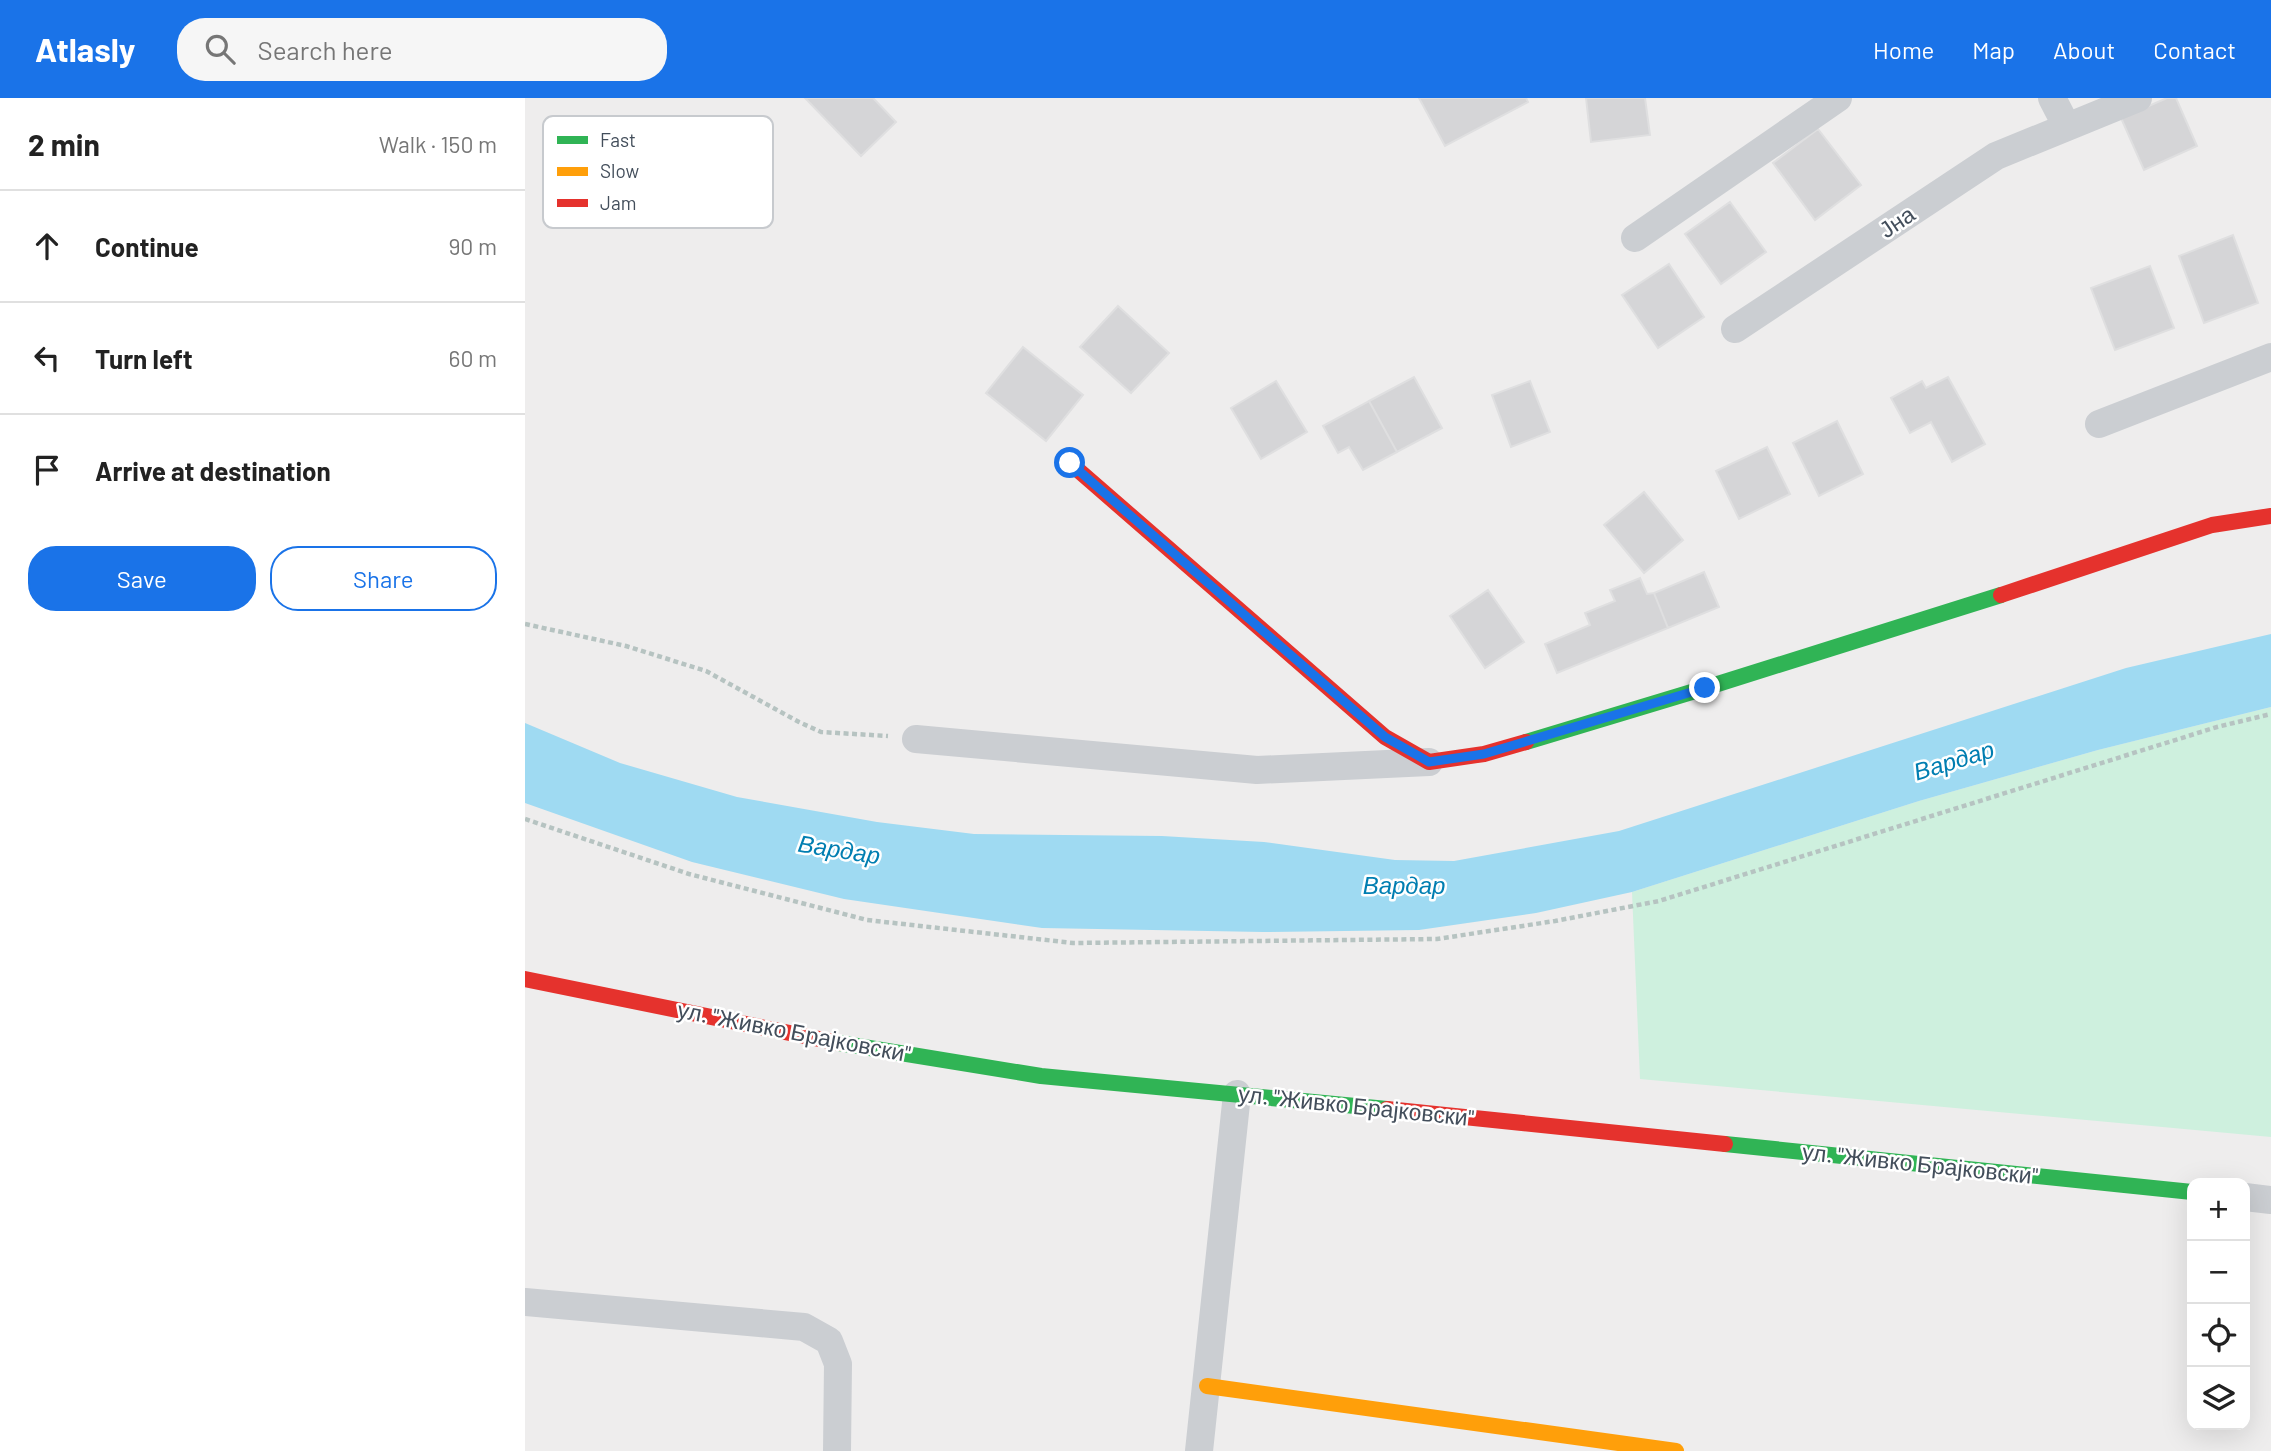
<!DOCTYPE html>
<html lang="en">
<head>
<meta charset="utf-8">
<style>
  body { margin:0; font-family:Barlow,sans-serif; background:#f6f6f6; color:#222 }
  .controls { position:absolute; right:21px; bottom:21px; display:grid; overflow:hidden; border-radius:14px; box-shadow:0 7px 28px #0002 }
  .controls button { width:63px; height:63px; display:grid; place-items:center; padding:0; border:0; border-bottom:2px solid #e0e0e0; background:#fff; color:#222; font:35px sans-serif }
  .stop { position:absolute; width:21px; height:21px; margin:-16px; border:5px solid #1a73e8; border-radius:50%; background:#fff }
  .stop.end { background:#1a73e8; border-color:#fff; box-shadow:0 2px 7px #0008 }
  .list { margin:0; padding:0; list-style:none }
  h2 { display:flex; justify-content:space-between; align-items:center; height:91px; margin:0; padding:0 28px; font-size:30px }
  h2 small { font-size:23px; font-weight:400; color:#767676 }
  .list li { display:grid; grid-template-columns:46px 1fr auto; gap:21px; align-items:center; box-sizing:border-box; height:112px; padding:0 28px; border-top:2px solid #e0e0e0 }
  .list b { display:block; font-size:26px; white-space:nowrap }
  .list em { font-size:23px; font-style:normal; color:#767676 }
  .actions { display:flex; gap:14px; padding:21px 28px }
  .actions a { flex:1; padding:16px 0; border:2px solid #1a73e8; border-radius:28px; text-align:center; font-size:24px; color:#1a73e8 }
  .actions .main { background:#1a73e8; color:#fff }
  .icon { flex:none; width:38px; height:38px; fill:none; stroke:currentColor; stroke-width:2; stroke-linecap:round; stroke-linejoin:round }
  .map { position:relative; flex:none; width:1746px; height:1353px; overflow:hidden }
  header { display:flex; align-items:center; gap:42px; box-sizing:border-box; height:98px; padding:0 35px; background:#1a73e8; color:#fff }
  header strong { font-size:33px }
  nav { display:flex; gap:38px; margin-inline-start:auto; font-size:24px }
  .search { width:490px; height:63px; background:#f6f6f6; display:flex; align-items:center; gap:18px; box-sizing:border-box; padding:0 24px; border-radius:28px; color:#767676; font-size:26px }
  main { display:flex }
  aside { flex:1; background:#fff }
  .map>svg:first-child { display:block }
  .green { fill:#cef0de }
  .water { fill:#9fdaf2 }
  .building { fill:#d5d5d7; stroke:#dfdfe0; stroke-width:2 }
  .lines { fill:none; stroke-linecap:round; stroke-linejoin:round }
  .path { stroke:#b6c3c1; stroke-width:4.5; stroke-dasharray:5 3.5; stroke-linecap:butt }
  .street { stroke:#cbced2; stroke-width:28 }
  .fast { stroke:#30b455; stroke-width:16 }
  .slow { stroke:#ff9f0a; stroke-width:16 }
  .jam { stroke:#e5322d; stroke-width:16 }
  .route { stroke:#1a73e8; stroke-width:9 }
  .labels { text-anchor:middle; stroke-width:5; stroke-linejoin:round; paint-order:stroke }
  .street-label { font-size:23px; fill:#434e5b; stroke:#fff }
  .water-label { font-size:24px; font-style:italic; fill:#007eb1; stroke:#fff }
  .key { fill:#fff; stroke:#c7cace; stroke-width:2 }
  .key-label { font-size:19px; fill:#434e5b }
</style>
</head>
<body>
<header>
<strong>Atlasly</strong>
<div class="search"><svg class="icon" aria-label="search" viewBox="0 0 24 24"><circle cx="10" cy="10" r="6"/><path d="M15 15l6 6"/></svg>Search here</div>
<nav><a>Home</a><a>Map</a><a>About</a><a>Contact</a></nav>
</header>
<main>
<aside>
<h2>2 min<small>Walk · 150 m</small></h2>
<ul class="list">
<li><svg class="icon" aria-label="ahead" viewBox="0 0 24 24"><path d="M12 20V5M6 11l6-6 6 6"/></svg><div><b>Continue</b></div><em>90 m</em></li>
<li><svg class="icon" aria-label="left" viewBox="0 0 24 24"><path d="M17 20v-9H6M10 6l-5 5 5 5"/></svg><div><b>Turn left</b></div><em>60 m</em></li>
<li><svg class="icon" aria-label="arrive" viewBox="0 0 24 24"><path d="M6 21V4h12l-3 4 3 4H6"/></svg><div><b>Arrive at destination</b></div></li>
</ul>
<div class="actions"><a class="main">Save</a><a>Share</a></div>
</aside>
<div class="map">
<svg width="1746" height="1353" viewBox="0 0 1746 1353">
  <rect width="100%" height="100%" fill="#eeeded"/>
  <path class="green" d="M1746,609V1039L1115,981L1107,794L1394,703L1573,652Z"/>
  <path class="water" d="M1746,536V609L1573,652L1394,703L1107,794L1011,815L894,832L738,834L517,830L319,801L167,764L0,705V625L95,665L212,699L352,724L449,736L637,738L739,744L870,762L929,763L1094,733L1601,570Z"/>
  <path class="building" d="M280,0H348L371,24L336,58Z
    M894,0H1001L1003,4L920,48Z
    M1061,0H1120L1125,37L1066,44Z
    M1642,0H1651L1672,48L1619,72L1596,20Z
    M1293,31L1336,87L1290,122L1248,65Z
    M1205,104L1241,154L1196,186L1160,136Z
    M1708,137L1733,205L1679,225L1654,158Z
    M1144,166L1179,219L1133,250L1097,197Z
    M1625,168L1649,230L1590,252L1566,190Z
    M593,208L644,255L606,295L555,249Z
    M498,249L558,297L521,343L461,295Z
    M889,279L917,330L872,354L844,303Z
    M1423,279L1460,346L1427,364L1406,324L1385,335L1366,300L1397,283L1401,290Z
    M751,283L782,334L736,361L706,310Z
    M1005,283L1025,334L986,349L967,297Z
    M844,303L872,354L838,372L824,349L813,355L798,328Z
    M1312,323L1338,376L1294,398L1268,345Z
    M1242,349L1265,396L1214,421L1191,373Z
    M1119,394L1158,442L1119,475L1079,427Z
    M1179,474L1194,509L1143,530L1129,495Z
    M1115,480L1122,496L1129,495L1143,530L1032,575L1020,546L1065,527L1060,515L1090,503L1085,492Z
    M963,492L999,544L960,570L925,518Z"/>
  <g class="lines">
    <path class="path" d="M0,526L101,548L181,573L274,624L296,634L363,638
      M0,721L164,776L342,822L548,845L912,841L1030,823L1134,803L1692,629L1746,616"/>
    <path class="street" d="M1527,0L1542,29
      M1110,140L1313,0
      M1210,231L1471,58L1613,0
      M1574,326L1746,259
      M391,641L732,672L904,664
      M1720,1099L1746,1102
      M0,1204L279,1229L304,1243L313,1266L312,1353
      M674,1353L712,996"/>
    <path class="fast" d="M1001,644L1180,590L1476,497
      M314,945L516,978L862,1011
      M1200,1046L1667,1094"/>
    <path class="slow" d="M682,1288L1151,1353"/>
    <path class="jam" d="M545,365L860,639L904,664L959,656L1001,644
      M1476,497L1687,427L1746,418
      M0,881L314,945
      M862,1011L1200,1046"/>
  </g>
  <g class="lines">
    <path class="route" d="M545,365L860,639L904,664L959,656L1180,590"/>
  </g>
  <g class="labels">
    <g class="street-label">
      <text transform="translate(1372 124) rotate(-34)" y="8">Јна</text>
      <text transform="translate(269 934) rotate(11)" y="8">ул. "Живко Брајковски"</text>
      <text transform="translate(831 1008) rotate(6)" y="8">ул. "Живко Брајковски"</text>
      <text transform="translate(1395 1066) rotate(6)" y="8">ул. "Живко Брајковски"</text>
    </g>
    <g class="water-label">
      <text transform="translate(1429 663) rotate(-17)" y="8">Вардар</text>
      <text transform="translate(314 752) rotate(9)" y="8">Вардар</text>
      <text x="879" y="796">Вардар</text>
    </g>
  </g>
  <rect x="18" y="18" width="230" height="112" rx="10" class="key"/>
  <rect x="32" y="38" width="31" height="8" fill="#30b455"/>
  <rect x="32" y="69" width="31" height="9" fill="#ff9f0a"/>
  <rect x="32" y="101" width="31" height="8" fill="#e5322d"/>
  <g class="key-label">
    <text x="75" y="49">Fast</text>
    <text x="75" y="80">Slow</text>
    <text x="75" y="112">Jam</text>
  </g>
</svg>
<div class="controls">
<button>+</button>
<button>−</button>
<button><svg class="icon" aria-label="locate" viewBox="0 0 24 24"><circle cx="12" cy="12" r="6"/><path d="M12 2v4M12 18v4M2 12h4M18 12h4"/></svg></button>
<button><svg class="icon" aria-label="layers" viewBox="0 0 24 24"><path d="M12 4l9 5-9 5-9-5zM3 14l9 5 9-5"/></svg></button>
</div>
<div class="stop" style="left:545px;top:365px"></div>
<div class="stop end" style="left:1180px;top:590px"></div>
</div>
</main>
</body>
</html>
